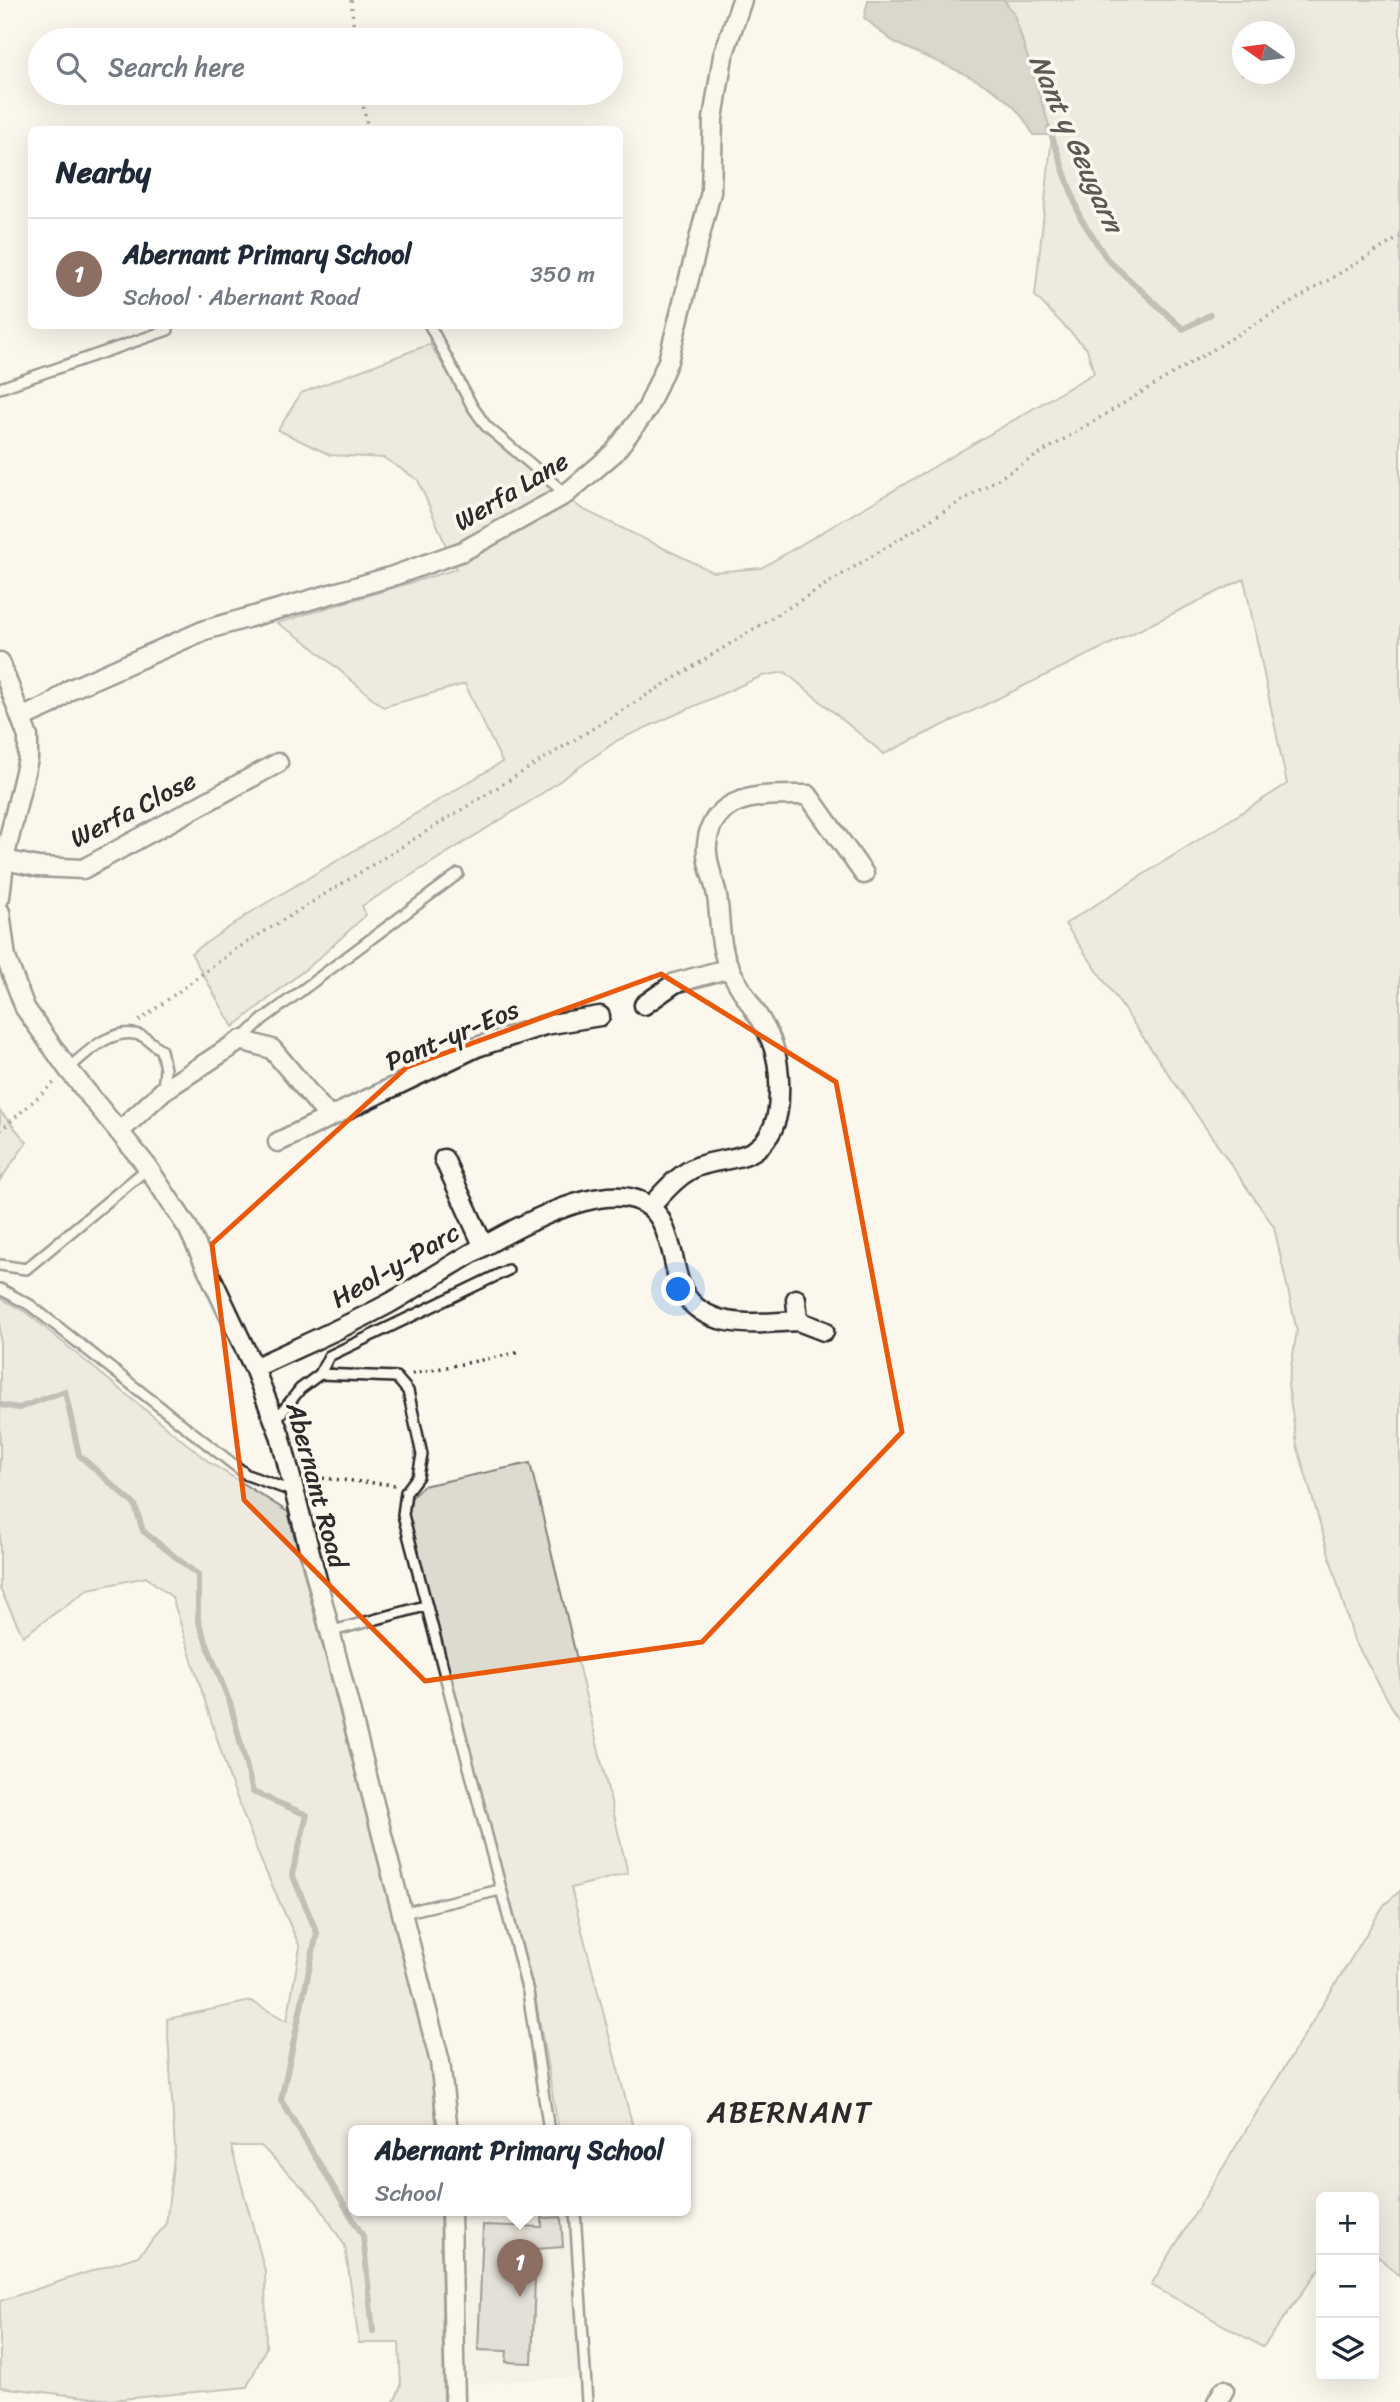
<!DOCTYPE html>
<html lang="en">
<head>
<meta charset="utf-8">
<style>
  body { margin:0; font-family:Sriracha,sans-serif; background:#f6f6f7; color:#1f2937 }
  .controls { position:absolute; right:21px; bottom:21px; display:grid; overflow:hidden; border-radius:10px; box-shadow:0 7px 28px #0002 }
  .controls button { width:63px; height:63px; display:grid; place-items:center; padding:0; border:0; border-bottom:2px solid #e0e1e3; background:#fff; color:#1f2937; font:35px sans-serif }
  .compass { position:absolute; left:1232px; top:21px; width:63px; height:63px; border-radius:50%; background:#fff; box-shadow:0 7px 28px #0002; rotate:284deg }
  .you { position:absolute; left:679px; top:1290px; width:24px; height:24px; margin:-18px; border:5px solid #fff; border-radius:50%; background:#1a73e8; box-shadow:0 0 0 10px #1a73e833 }
  .badge { display:grid; place-items:center; width:46px; height:46px; border-radius:50%; background:#7c3aed; color:#fff; font-size:23px; font-weight:700 }
  .pin { position:absolute; translate:-50% -58px; filter:drop-shadow(0 2px 4px #0008) }
  .pin::after { content:''; position:absolute; top:37px; width:24px; height:21px; background:inherit; clip-path:polygon(0 0,100% 0,50% 100%) }
  .popup { position:absolute; left:348px; top:2125px; width:343px; height:91px; box-sizing:border-box; display:grid; place-content:center; border-radius:10px; background:#fff; filter:drop-shadow(0 2px 5px #0005); font-size:23px; white-space:nowrap; color:#747a83 }
  .popup b { font-size:26px; color:#1f2937 }
  .popup::after { content:''; position:absolute; left:50%; top:100%; margin-left:-14px; border:14px solid transparent; border-top-color:#fff }
  .list { margin:0; padding:0; list-style:none }
  h2 { display:flex; justify-content:space-between; align-items:center; height:91px; margin:0; padding:0 28px; font-size:30px }
  h2 small { font-size:23px; font-weight:400; color:#747a83 }
  .list li { display:grid; grid-template-columns:46px 1fr auto; gap:21px; align-items:center; box-sizing:border-box; height:112px; padding:0 28px; border-top:2px solid #e0e1e3 }
  .list b { display:block; font-size:26px; white-space:nowrap }
  .list p { margin:0; font-size:23px; white-space:nowrap; color:#747a83 }
  .list em { font-size:23px; font-style:normal; color:#747a83 }
  .icon { flex:none; width:38px; height:38px; fill:none; stroke:currentColor; stroke-width:2; stroke-linecap:round; stroke-linejoin:round }
  .map { position:relative; flex:none; width:1400px; height:2402px; overflow:hidden }
  .search { position:absolute; background:#fff; box-shadow:0 7px 28px #0002; left:28px; top:28px; width:595px; height:77px; display:flex; align-items:center; gap:18px; box-sizing:border-box; padding:0 24px; border-radius:38px; color:#747a83; font-size:26px }
  .panel { position:absolute; background:#fff; box-shadow:0 7px 28px #0002; left:28px; top:126px; width:595px; height:203px; border-radius:10px }
  .map>svg:first-child { display:block }
  .built { fill:#ebe8de }
  .green { fill:#dddad0; stroke:#84827e; stroke-width:2; fill-rule:evenodd }
  .water { fill:#b1afa7; stroke:#7b7a75; stroke-width:2 }
  .lines { fill:none; stroke-linecap:round; stroke-linejoin:round }
  .stream { stroke:#7b7a75; stroke-width:6 }
  .building { fill:#c7c4bc; stroke:#2b2b2b; stroke-width:2 }
  .service-casing { stroke:#2b2b2b; stroke-width:14 }
  .minor-casing { stroke:#2b2b2b; stroke-width:23 }
  .path { stroke:#2b2b2b; stroke-width:3.5; stroke-dasharray:2 5; stroke-linecap:butt }
  .service { stroke:#fbf7ec; stroke-width:9 }
  .minor { stroke:#fbf7ec; stroke-width:18 }
  .marked { fill:none; stroke:#e8590c; stroke-width:5; stroke-linejoin:round }
  .labels { text-anchor:middle; stroke-width:7; stroke-linejoin:round; paint-order:stroke }
  .street-label { font-size:26px; fill:#2b2b2b; stroke:#fbf7ec }
  .water-label { font-size:28px; font-style:italic; fill:#5a5956; stroke:#fbf7ec }
  .quarter-label { font-size:30px; letter-spacing:2px; fill:#2b2b2b; stroke:#fbf7ec }
</style>
</head>
<body>
<div class="map">
<svg width="1400" height="2402" viewBox="0 0 1400 2402">
  <rect width="100%" height="100%" fill="#fbf7ec"/>
  <filter id="ink" filterUnits="userSpaceOnUse"><feTurbulence type="fractalNoise" baseFrequency=".0143" numOctaves="2"/><feDisplacementMap in="SourceGraphic" scale="14" xChannelSelector="R" yChannelSelector="G"/><feConvolveMatrix kernelMatrix="1 2 1 2 8 2 1 2 1" color-interpolation-filters="sRGB"/></filter>
  <g filter="url(#ink)">
    <path class="built" d="M571,2213L578,2377L467,2384L464,2217Z"/>
    <path class="green" d="M1004,0H1400V1721L1354,1640L1297,1445L1288,1385L1297,1331L1274,1227L1065,924L1287,784L1244,579L884,754L785,672L762,676L618,740L537,797L362,906L366,915L317,960L233,1027L191,953L253,911L502,762L465,684L383,707L305,641L277,623L456,569L418,480L384,458L330,455L278,430L301,393L430,344L482,430L582,509L713,572L761,568L1094,373L1087,349L1035,296L1052,135L1014,14ZM1242,32H1284V74H1242Z
      M0,1111L27,1142L0,1180Z
      M0,1298L27,1313L209,1462L288,1512L430,2063L437,2131H354V2211H440L444,2402H394L401,2386L399,2343H359L345,2246L316,2201L261,2146H231L265,2271L266,2348L247,2387L111,2400L0,2387V2301L138,2256L166,2225L175,2149L167,2019L251,2001L287,2021L300,1947L262,1863L230,1780L172,1597L146,1577L89,1589L23,1636L0,1589Z
      M530,1463L628,1873L571,1888L634,2131H559L534,1990L408,1516L411,1498L423,1486Z
      M1400,1891V2276L1374,2253V2197H1321V2267L1263,2347L1151,2285L1384,1905Z"/>
    <path class="water" d="M868,0H1004L1014,14L1052,135H1033C1010,83 945,68 898,44C886,38 875,26 864,18Z"/>
    <g class="lines">
      <path class="stream" d="M1049,128L1080,217L1107,259L1183,329L1210,315
        M0,1405L19,1408L65,1391L79,1455L135,1505L143,1531L198,1575V1621L231,1706L253,1792L307,1815L292,1874L317,1933L281,2100L363,2236L373,2331"/>
    </g>
    <path class="building" d="M561,2217L563,2247L536,2249L532,2363L506,2362L507,2351L478,2350L483,2225L542,2227V2218Z"/>
    <g class="lines">
      <defs>
        <path id="service" d="M430,326L472,406L486,426L566,494
          M0,388L168,330
          M241,1040L262,1020L458,874
          M68,1069C87,1052 114,1025 142,1036C148,1039 155,1046 161,1050L165,1069L163,1090
          M0,1265L26,1269L148,1168
          M0,1289L30,1305L247,1475L292,1491
          M320,1374L329,1356L508,1270
          M275,1421L300,1389L320,1374L396,1377L408,1391L422,1455L418,1476L406,1492L403,1515L528,1992L549,2131
          M329,1632L425,1606
          M403,1913L500,1890
          M575,2211L587,2402"/>
        <path id="minor" d="M0,662L28,737V759L5,855L0,897
          M23,717L50,705L71,689L205,630L390,577L463,551L566,494L614,453L647,409L668,361L711,192L713,119L723,56L742,0
          M5,860L38,867L83,869L278,763
          M0,912L6,958L25,1008L68,1069L146,1165L188,1228L254,1368L280,1435L440,2062L448,2131
          M644,1005L675,983L730,968
          M119,1132L163,1091L241,1040L272,1049L329,1117
          M278,1142L477,1047L545,1025L600,1016
          M444,1159L483,1245
          M650,1207C664,1192 679,1173 699,1166C724,1157 753,1162 769,1135C777,1123 779,1108 779,1094C782,1033 754,1018 730,969C718,945 721,921 717,896C714,878 705,862 707,844C712,791 768,795 808,795L864,874
          M796,1299L798,1321L824,1331
          M254,1368C298,1347 344,1328 388,1304C438,1277 596,1160 651,1208C662,1217 666,1232 670,1245C675,1260 676,1278 683,1291C705,1332 760,1323 798,1321
          M451,2211L455,2402
          M1217,2402L1224,2390"/>
      </defs>
      <use href="#service" class="service-casing"/>
      <use href="#minor" class="minor-casing"/>
      <path class="path" d="M351,0L355,40
        M361,93L368,130
        M139,1021L233,951L948,509L1400,237
        M0,1131L57,1080
        M412,1374L521,1352
        M309,1477L396,1485"/>
      <use href="#service" class="service"/>
      <use href="#minor" class="minor"/>
    </g>
  </g>
  <path d="M0 0H1400V2402H0ZM661,974L836,1082L902,1432L702,1642L425,1681L244,1500L212,1244L407,1067Z" fill="#fbf7ec" fill-opacity=".55" fill-rule="evenodd"/>
  <path class="marked" d="M661,974L836,1082L902,1432L702,1642L425,1681L244,1500L212,1244L407,1067Z"/>
  <g class="labels">
    <g class="street-label">
      <text transform="translate(511 491) rotate(-31)" y="9">Werfa Lane</text>
      <text transform="translate(133 809) rotate(-27)" y="9">Werfa Close</text>
      <text transform="translate(452 1035) rotate(-23)" y="9">Pant-yr-Eos</text>
      <text transform="translate(395 1265) rotate(-30)" y="9">Heol-y-Parc</text>
      <text transform="translate(317 1485) rotate(75)" y="9">Abernant Road</text>
    </g>
    <g class="water-label">
      <text transform="translate(1077 143) rotate(66)" y="10">Nant y Geugarn</text>
    </g>
    <g class="quarter-label">
      <text x="790" y="2122">ABERNANT</text>
    </g>
  </g>
</svg>
<div class="controls">
<button>+</button>
<button>−</button>
<button><svg class="icon" aria-label="layers" viewBox="0 0 24 24"><path d="M12 4l9 5-9 5-9-5zM3 14l9 5 9-5"/></svg></button>
</div>
<svg class="compass" viewBox="-18 -18 36 36"><path d="M0-13l5 13h-10z" fill="#e53935"/><path d="M0 13l5-13h-10z" fill="#747a83"/></svg>
<div class="you"></div>
<div class="pin badge" style="left:520px;top:2297px;background:#8d6e63">1</div>
<div class="popup"><b>Abernant Primary School</b>School</div>
<div class="search"><svg class="icon" aria-label="search" viewBox="0 0 24 24"><circle cx="10" cy="10" r="6"/><path d="M15 15l6 6"/></svg>Search here</div>
<section class="panel">
<h2>Nearby<small></small></h2>
<ul class="list">
<li><span class="badge" style="background:#8d6e63">1</span><div><b>Abernant Primary School</b><p>School · Abernant Road</p></div><em>350 m</em></li>
</ul>
</section>
</div>
</body>
</html>
